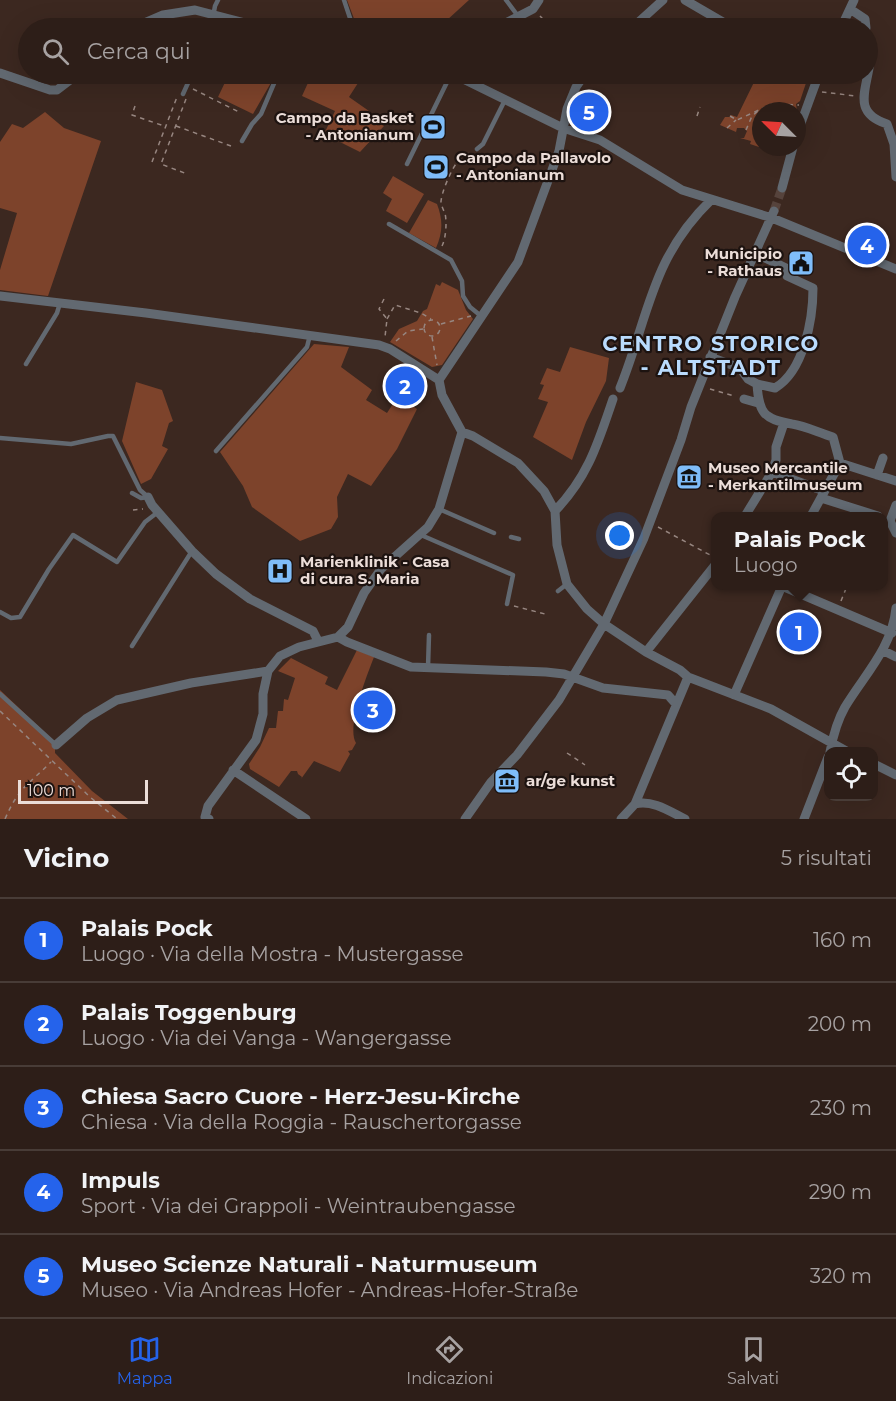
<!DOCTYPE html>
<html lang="it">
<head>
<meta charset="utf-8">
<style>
  body { margin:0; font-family:Montserrat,sans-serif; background:#392b25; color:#f1f3f6 }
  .controls { position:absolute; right:18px; bottom:18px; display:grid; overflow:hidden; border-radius:12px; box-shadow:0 6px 24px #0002 }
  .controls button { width:54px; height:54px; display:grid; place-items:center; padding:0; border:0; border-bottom:2px solid #483c37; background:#2d1e18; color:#f1f3f6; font:30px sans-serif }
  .compass { position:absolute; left:752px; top:102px; width:54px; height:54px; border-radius:50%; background:#2d1e18; box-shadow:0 6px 24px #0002; rotate:294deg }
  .scale { position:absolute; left:18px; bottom:15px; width:130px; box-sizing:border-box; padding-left:6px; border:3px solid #ebddd8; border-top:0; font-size:16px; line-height:21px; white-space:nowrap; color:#ebddd8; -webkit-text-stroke:4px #1d1310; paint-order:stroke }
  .you { position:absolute; left:620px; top:536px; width:21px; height:21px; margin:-15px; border:4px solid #fff; border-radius:50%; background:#1a73e8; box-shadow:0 0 0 9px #1a73e833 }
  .badge { display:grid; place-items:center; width:39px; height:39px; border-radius:50%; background:#2563eb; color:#fff; font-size:20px; font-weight:700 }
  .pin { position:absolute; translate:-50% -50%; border:3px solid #fff; box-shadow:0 2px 6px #0006 }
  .popup { position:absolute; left:711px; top:512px; width:177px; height:78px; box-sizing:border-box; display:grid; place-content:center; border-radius:12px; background:#2d1e18; filter:drop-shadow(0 2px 4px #0005); font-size:20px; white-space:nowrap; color:#a7a2a2 }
  .popup b { font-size:22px; color:#f1f3f6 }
  .popup::after { content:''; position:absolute; left:50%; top:100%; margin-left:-12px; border:12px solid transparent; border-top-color:#2d1e18 }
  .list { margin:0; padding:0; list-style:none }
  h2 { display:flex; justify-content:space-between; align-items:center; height:78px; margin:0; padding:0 24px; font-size:26px }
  h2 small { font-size:20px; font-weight:400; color:#a7a2a2 }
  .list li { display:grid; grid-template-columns:39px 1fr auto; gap:18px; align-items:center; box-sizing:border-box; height:84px; padding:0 24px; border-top:2px solid #483c37 }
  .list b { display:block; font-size:22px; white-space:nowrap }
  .list p { margin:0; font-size:20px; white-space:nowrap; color:#a7a2a2 }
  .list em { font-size:20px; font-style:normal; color:#a7a2a2 }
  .icon { flex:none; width:33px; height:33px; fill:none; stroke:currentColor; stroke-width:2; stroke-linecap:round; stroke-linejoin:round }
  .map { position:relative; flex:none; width:896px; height:819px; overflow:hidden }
  .search { position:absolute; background:#2d1e18; box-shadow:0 6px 24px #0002; left:18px; right:18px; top:18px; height:66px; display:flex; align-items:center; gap:15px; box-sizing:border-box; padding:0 21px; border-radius:33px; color:#a7a2a2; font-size:22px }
  .sheet { height:498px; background:#2d1e18 }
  nav { display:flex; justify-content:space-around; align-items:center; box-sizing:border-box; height:84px; border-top:2px solid #483c37; background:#2d1e18; font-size:16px; color:#a7a2a2 }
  nav a { display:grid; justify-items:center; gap:3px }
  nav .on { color:#2563eb }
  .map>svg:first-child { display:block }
  .green { fill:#7d432b }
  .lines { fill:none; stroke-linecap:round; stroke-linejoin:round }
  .street-tunnel { stroke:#56433c; stroke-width:9; stroke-dasharray:9 4.5; stroke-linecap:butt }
  .path { stroke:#978680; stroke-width:1.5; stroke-dasharray:4.5 4.5; stroke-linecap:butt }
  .lane { stroke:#626971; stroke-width:4.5 }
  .street { stroke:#626971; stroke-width:9 }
  .labels { text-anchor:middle; stroke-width:4.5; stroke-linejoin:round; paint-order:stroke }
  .poi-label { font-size:15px; font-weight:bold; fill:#ebddd8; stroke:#1d1310; text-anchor:start }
  .district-label { font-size:21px; font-weight:bold; letter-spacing:1.5px; fill:#b9dbfd; stroke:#1d1310 }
</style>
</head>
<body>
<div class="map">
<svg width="896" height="819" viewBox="0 0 896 819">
  <rect width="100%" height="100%" fill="#3c2820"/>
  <path class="green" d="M347,0H469L446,21L442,28H420L400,20L395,28H371L356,24Z
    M229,74H276L253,114L218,97Z
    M312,74H358V83L349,97L369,111L384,126L360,152L324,134L335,111L302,96Z
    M758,74H796L807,80L800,101L796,104L797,111H761L759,147L750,144L751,141L740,138H744L747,131L744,128H737L736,132L720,125L725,117H730L731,115L737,117Z
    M45,112L64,128L101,141L48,296L0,290V270L17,213L0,208V142L12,124L23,128Z
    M393,176L424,194L407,223L386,211L392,199L383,193Z
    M428,200L437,204C443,220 443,232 436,248L409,233Z
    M442,282L458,290L466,310L473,319L442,365L432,367L390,342L399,329L417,321L423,311L427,309L436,284L440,286Z
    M314,344L349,347L341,367L372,390L366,400L387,413L398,396L417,409L397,449L371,486L348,474L337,497L338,517L331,529L300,541L252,507L243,486L220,452Z
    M570,347L609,358L606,381L586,422L572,460L533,437L548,402L538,399L544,385L540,384L547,368L560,372Z
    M136,382L162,390L173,421L169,423L162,446L168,449L151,479L141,484L122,441Z
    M357,650L374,657C367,675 346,728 356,743L352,750L348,751L350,754L340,772L314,761L301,779L302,777L298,774L297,771H291L279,787L250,769L249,764L260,747L269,728H276L278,711H283L284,699L288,700L295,678L278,671L291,658L328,677L325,684L337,690Z
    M0,690L55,742V753L92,791L128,819H0Z"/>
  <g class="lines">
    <path class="street-tunnel" d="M774,211L782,188"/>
    <path class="path" d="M540,16L552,28
      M483,74L490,82
      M193,89L241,113
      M822,92L856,96
      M186,99L161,164L187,174
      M135,106L132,115L164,126
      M697,116L700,107
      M730,116L737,120L772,104L799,105
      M176,126L231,146
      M727,128L736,120
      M746,130L752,116L758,111
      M152,162L177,97
      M442,246C446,238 447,222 445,213C444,212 442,206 441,204C440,195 452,167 459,160C462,157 467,155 471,152
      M384,299L379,309L387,319L385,337
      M387,319L395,305L421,313L431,319
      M424 328a8 8 0 1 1 16 0a8 8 0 1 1-16 0Z
      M441,324L471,316
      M432,337L437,365
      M396,341L408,331L423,329
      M710,389L734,396
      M133,510L143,509
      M658,527L712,556
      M841,601L847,586
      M514,606L545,614
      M0,711L90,797L117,819
      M567,753L585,765
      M5,819C19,787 28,785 51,762"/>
    <path class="lane" d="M344,0L350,18L351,28
      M506,0L518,16
      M211,28L215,6L218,0
      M183,94L192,74
      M242,141L252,124L261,114L278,74
      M477,149L483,144L505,100
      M407,164L451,74
      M389,224L451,260L462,281L463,296L470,307L481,316
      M26,364L57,313L60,303
      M0,438L71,444L108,436H113L140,490L148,497
      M216,451L307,347L310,335
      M132,493L141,498L148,497
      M439,509L494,533
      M421,535L513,575L507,604
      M511,537L519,539
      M558,591L567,584
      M0,612L11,618L20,617L49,569L73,535L117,562L145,522L158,512
      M132,646L192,551
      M428,667L429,635
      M0,694L56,745"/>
    <path class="street" d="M685,0L733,28
      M850,9L865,19L866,28
      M133,28L163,15L195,10L264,28
      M496,28L533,9L539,0
      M632,28L663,0
      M841,28L854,0
      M868,43C868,51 871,60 869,68C865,93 854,113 887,124L894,144L896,177
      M0,73L50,90H57L78,74
      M453,74L563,128L600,140L682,190L772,218L896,269
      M797,134L819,74
      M782,188L793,147
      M755,253L786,268L787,276L813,288C813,319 804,371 775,388L757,384
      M0,296L146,313L379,345L390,349L439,380
      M710,357L740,368L748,379L757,384C759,413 763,419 792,424C806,426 819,433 833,437L840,463L811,516
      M439,380L518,262L559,151L567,109L576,87L585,74
      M620,388C649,316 651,258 711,200
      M744,399L758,403
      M462,432L473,436L518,463L544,491L555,511L557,545L567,584L587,609L604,624L646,652L680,670L688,677L771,709L848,752
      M840,463L896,481
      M772,472L824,491
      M877,475L883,458
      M148,497L152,505L192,551L216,574L250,599L313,631L318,641
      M821,498L878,516
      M896,505L890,521L896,533
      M555,511C588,477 598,443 613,399
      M745,516L772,472L776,460V447L784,423
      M782,586L892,633
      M338,637L347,642L411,667L546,672L564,674L603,688L668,695L676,704
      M884,651L896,657
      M646,652L715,565
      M734,695L782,586
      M56,745L87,718L117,700L191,683L268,671
      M830,752C833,736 837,721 845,707C865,674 892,648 896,608
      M874,764L896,775
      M233,770L306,819
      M635,804C652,799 671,812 685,819
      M209,819L205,817L208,806L256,740L263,714V694L268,671L280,656L299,647L338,637L348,627L364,593L381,569L428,527L439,509L462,432L442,395L439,380
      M465,819L491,782L517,755L559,700L604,624L644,538L681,440L691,407L735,297L774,211
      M621,819L635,804L688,677
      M804,819L828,757"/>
  </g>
  <defs>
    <symbol id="stadium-square" viewBox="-11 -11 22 22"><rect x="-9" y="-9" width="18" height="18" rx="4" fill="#7fbdf9" stroke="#1d1310"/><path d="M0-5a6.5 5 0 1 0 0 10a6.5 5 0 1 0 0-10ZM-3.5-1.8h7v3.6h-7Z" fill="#111"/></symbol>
    <symbol id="civic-square" viewBox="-11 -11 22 22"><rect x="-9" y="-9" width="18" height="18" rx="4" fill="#7fbdf9" stroke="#1d1310"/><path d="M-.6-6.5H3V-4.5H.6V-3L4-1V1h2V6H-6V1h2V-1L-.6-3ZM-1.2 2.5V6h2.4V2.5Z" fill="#111"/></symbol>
    <symbol id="museum-square" viewBox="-11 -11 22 22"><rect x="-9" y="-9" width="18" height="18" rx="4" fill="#7fbdf9" stroke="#1d1310"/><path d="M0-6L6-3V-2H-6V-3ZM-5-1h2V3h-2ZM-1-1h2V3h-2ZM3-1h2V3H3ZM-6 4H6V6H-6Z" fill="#111"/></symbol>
    <symbol id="hospital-square" viewBox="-11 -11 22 22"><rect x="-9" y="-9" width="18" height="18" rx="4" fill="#7fbdf9" stroke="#1d1310"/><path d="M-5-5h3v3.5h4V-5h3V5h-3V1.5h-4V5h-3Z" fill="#111"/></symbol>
  </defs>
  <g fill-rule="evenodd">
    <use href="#stadium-square" x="418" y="112" width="30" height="30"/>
    <use href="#stadium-square" x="421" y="152" width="30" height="30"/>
    <use href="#civic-square" x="786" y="248" width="30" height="30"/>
    <use href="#museum-square" x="674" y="462" width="30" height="30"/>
    <use href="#hospital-square" x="265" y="556" width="30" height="30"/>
    <use href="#museum-square" x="492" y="766" width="30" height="30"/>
  </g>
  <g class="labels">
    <g class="poi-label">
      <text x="414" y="123" text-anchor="end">Campo da Basket<tspan x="414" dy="17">- Antonianum</tspan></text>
      <text x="456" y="163">Campo da Pallavolo<tspan x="456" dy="17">- Antonianum</tspan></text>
      <text x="782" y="259" text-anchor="end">Municipio<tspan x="782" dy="17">- Rathaus</tspan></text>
      <text x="708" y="473">Museo Mercantile<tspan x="708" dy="17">- Merkantilmuseum</tspan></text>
      <text x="300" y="567">Marienklinik - Casa<tspan x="300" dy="17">di cura S. Maria</tspan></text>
      <text x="526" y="786">ar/ge kunst</text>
    </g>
    <g class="district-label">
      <text x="711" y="351">CENTRO STORICO<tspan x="711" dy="24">- ALTSTADT</tspan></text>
    </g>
  </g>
</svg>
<div class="controls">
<button><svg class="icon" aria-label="locate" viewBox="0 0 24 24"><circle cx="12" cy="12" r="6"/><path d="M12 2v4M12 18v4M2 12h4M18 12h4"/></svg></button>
</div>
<svg class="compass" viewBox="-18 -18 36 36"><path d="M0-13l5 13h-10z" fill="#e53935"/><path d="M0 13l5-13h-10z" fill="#a7a2a2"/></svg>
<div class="scale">100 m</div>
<div class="you"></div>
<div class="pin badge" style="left:799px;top:632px">1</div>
<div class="popup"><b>Palais Pock</b>Luogo</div>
<div class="pin badge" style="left:405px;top:386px">2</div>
<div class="pin badge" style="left:373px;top:710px">3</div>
<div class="pin badge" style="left:867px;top:245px">4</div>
<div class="pin badge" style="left:589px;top:112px">5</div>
<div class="search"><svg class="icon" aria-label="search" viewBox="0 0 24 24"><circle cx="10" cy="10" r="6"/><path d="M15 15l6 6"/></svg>Cerca qui</div>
</div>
<section class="sheet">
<h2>Vicino<small>5 risultati</small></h2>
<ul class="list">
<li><span class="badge">1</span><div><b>Palais Pock</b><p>Luogo · Via della Mostra - Mustergasse</p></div><em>160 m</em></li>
<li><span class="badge">2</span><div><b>Palais Toggenburg</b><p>Luogo · Via dei Vanga - Wangergasse</p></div><em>200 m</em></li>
<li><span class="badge">3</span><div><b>Chiesa Sacro Cuore - Herz-Jesu-Kirche</b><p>Chiesa · Via della Roggia - Rauschertorgasse</p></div><em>230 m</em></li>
<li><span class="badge">4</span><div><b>Impuls</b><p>Sport · Via dei Grappoli - Weintraubengasse</p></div><em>290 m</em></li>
<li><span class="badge">5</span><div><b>Museo Scienze Naturali - Naturmuseum</b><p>Museo · Via Andreas Hofer - Andreas-Hofer-Straße</p></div><em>320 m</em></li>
</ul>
</section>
<nav>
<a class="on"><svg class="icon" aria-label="map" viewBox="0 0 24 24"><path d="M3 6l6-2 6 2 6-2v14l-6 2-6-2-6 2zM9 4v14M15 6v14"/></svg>Mappa</a>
<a><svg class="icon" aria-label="directions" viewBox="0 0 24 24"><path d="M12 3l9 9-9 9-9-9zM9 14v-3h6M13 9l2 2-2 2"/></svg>Indicazioni</a>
<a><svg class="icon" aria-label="saved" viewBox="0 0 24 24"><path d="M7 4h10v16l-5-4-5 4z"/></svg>Salvati</a>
</nav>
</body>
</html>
